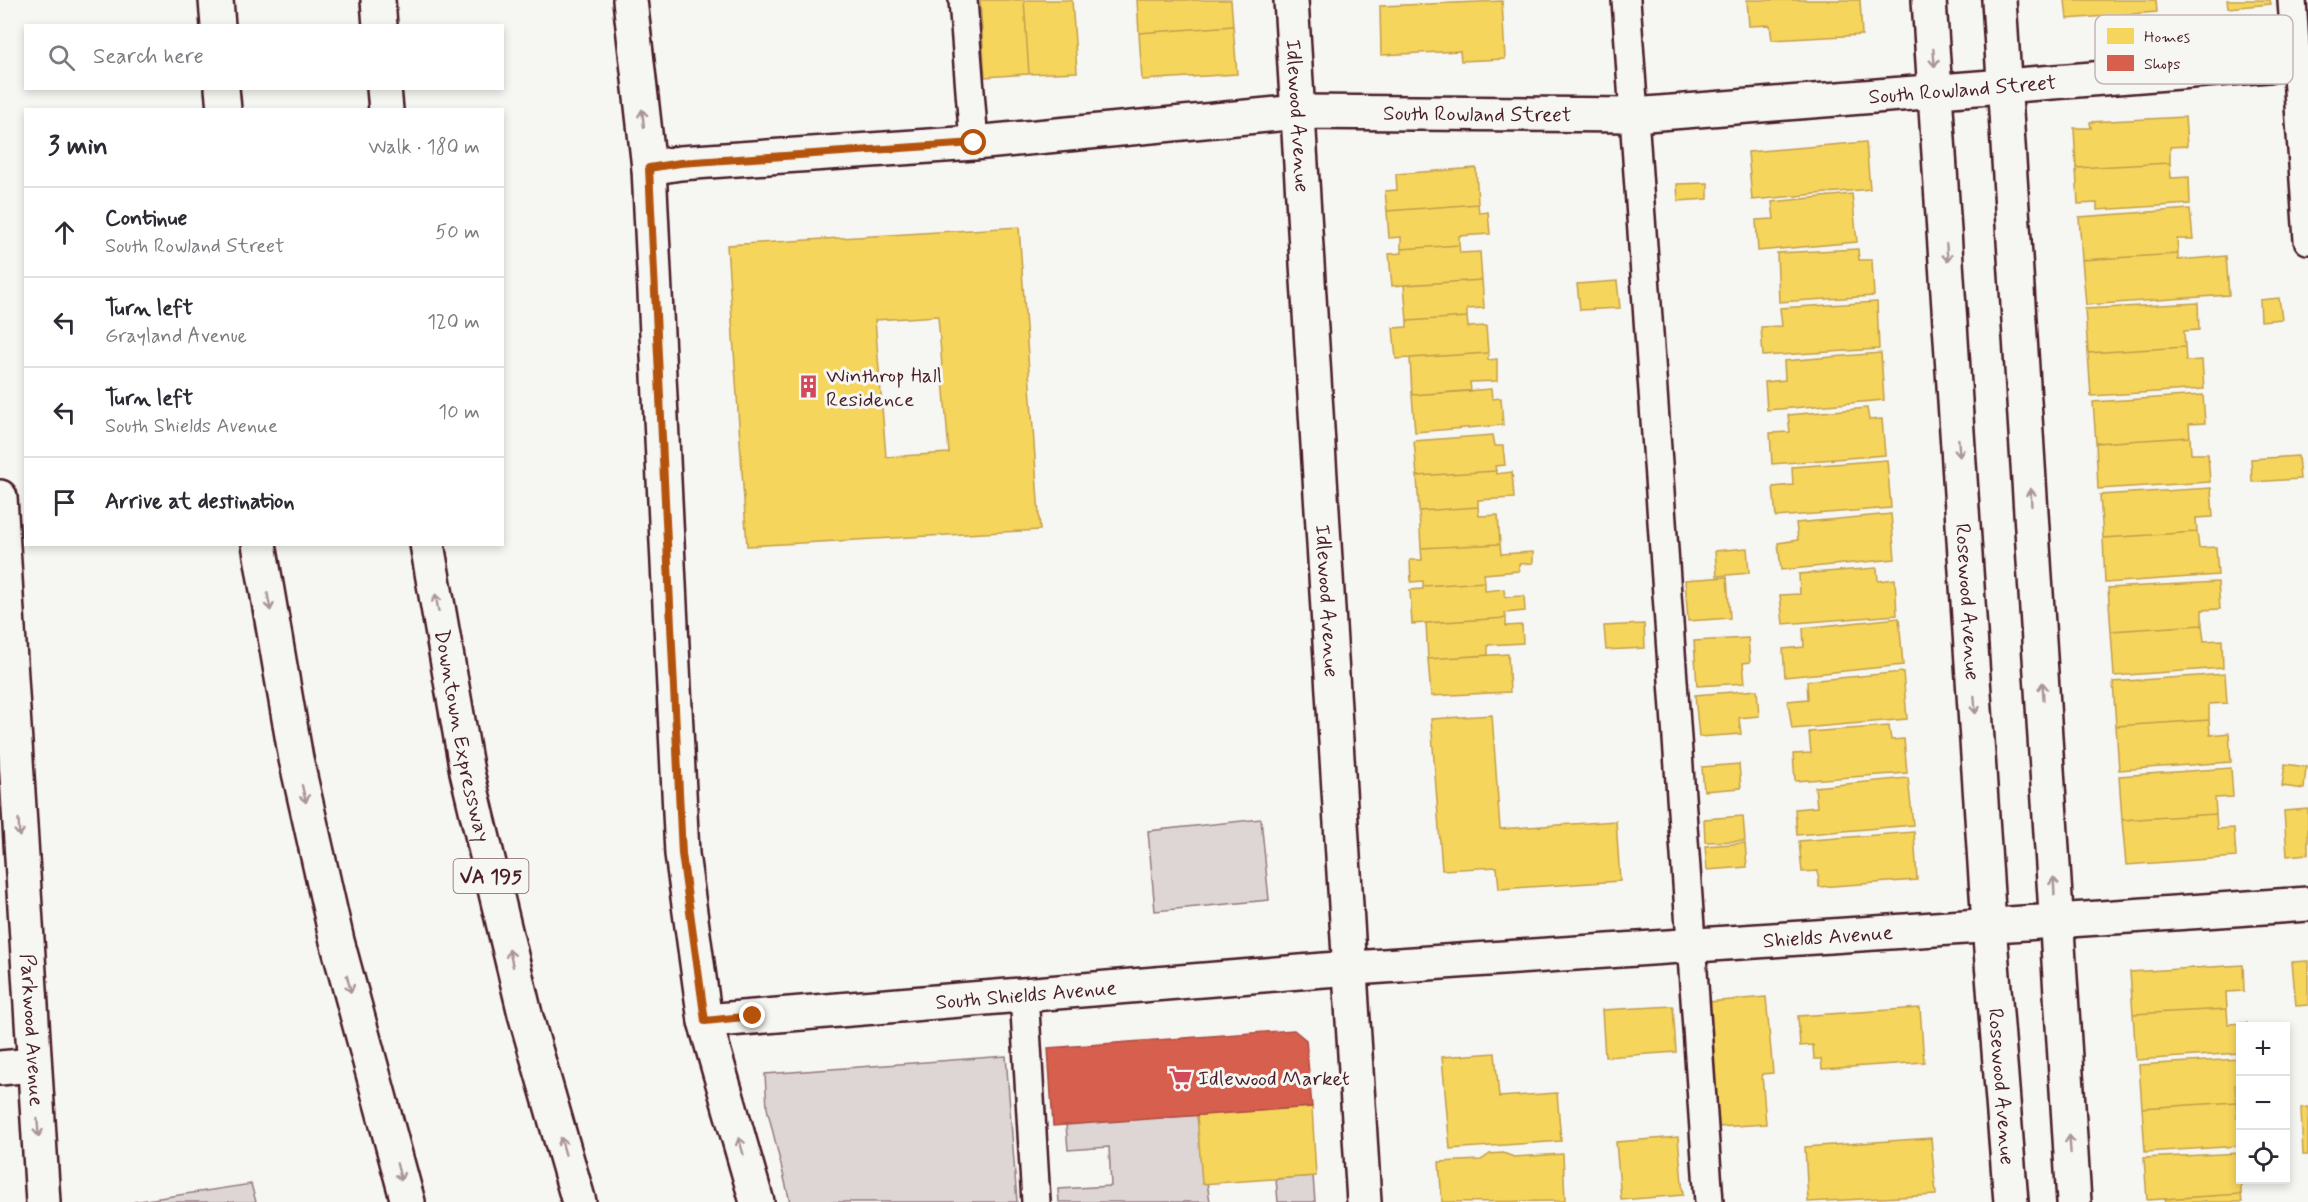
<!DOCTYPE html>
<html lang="en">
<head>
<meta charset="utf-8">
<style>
  body { margin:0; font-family:Mynerve,sans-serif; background:#f2f2f3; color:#2b2b33 }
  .controls { position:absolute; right:18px; bottom:18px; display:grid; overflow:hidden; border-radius:0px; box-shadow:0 3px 9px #0003 }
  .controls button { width:54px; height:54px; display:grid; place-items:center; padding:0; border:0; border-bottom:2px solid #e1e1e2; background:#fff; color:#2b2b33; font:30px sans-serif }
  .stop { position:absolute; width:18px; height:18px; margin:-14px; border:4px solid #b45309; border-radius:50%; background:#fff }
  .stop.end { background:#b45309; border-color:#fff; box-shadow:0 2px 6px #0008 }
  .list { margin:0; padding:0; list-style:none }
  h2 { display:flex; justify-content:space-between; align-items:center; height:78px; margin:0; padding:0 24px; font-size:26px }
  h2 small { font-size:20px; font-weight:400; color:#7c7c81 }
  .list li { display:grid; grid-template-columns:39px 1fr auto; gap:18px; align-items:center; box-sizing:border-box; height:90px; padding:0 24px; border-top:2px solid #e1e1e2 }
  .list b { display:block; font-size:22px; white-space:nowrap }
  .list p { margin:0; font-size:20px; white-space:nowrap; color:#7c7c81 }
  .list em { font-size:20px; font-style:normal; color:#7c7c81 }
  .icon { flex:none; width:33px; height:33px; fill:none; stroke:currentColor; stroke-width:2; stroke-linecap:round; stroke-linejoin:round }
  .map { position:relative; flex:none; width:2308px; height:1202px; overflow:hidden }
  .search { position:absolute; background:#fff; box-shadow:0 3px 9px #0003; left:24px; top:24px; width:480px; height:66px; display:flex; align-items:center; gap:15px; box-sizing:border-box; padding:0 21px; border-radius:0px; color:#7c7c81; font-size:22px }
  .panel { position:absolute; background:#fff; box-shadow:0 3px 9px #0003; left:24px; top:108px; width:480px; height:438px; border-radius:0px }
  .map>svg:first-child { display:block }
  .green { fill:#ddd6d5; stroke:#947a80; stroke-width:1.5 }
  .homes { fill:#f6d55c; stroke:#c29e4d; stroke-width:1.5; fill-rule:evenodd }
  .shops { fill:#d6604d; stroke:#ac4c43; stroke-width:1.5 }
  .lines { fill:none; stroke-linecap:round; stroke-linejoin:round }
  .service-casing { stroke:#4a1f2b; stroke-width:32 }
  .minor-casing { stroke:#4a1f2b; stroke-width:38 }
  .tertiary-casing { stroke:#4a1f2b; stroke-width:38 }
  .motorway-casing { stroke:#4a1f2b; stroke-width:38 }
  .service { stroke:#f6f6f2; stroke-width:27 }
  .minor { stroke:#f6f6f2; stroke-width:33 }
  .tertiary { stroke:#f6f6f2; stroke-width:33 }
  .motorway { stroke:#f6f6f2; stroke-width:33 }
  .oneway { stroke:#a99598 }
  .route { stroke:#b45309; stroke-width:8 }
  .labels { text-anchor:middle; stroke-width:6; stroke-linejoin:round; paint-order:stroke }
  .shield { fill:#f6f6f2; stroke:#7e6067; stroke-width:1.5 }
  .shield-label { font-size:20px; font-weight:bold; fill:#4a1f2b }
  .street-label { font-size:21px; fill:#4a1f2b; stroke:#f6f6f2 }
  .poi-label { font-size:21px; fill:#4a1f2b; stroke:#f6f6f2; text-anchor:start }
  .key { fill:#f6f6f2; stroke:#c2b6b6; stroke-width:1.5 }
  .key-label { font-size:16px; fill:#4a1f2b }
</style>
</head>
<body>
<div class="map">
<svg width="2308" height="1202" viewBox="0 0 2308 1202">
  <rect width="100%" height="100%" fill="#f6f6f2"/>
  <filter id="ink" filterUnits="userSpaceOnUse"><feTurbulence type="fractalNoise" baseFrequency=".0167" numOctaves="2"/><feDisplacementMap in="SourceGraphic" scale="12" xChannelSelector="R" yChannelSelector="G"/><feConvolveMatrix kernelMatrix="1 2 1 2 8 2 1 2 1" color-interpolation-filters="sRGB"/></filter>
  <g filter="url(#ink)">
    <path class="green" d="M1261,819L1269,900L1155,911L1148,831Z
      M1006,1056L1017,1202H790L767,1108L765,1074Z
      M1197,1115L1210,1202H1059L1058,1189L1111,1186L1109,1147L1068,1150L1066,1124Z
      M1313,1176L1315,1202H1278L1276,1179Z
      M251,1184L256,1202H133Z"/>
    <path class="homes" d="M980,0H1024L1029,74L985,77Z
      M1024,0H1072L1077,72L1029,74Z
      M1137,0H1231L1233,26L1139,33Z
      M1747,0H1860L1862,35L1772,40L1770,25L1749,26Z
      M2065,0H2156L2157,12L2067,19Z
      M2227,0H2270L2271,4L2228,8Z
      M1502,1L1505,59L1461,61L1460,51L1381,55L1380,6Z
      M1233,26L1237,74L1142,80L1139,33Z
      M2185,117L2187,146L2170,147V163L2076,168L2074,128H2091L2090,122Z
      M1866,142L1870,189L1752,200L1748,152Z
      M2170,163L2171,178L2189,177L2190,204L2097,210V203L2078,204L2076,168Z
      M1476,168L1478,204L1387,211L1385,191L1397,190L1396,174Z
      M1708,183V199L1678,201L1677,184Z
      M1852,194L1857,242L1758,251L1756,220L1774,219L1772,202Z
      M1478,204L1479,213L1488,212L1490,234L1459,236V245L1401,249V237L1389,238L1387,211Z
      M2190,209L2193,239H2177L2178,254L2082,260L2079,217Z
      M1019,227L1040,530L747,546L727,245ZM938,316L949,453L886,457L875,320Z
      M1459,245L1460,253L1480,252L1482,280L1392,286L1389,254L1402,253L1401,249Z
      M1858,249L1859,260H1872L1874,296L1779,302L1777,253Z
      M2178,254V260L2226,256L2229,295L2086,305L2082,260Z
      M1482,280L1484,308L1467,309V317L1407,321L1404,285Z
      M1617,281L1620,308L1580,310L1577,284Z
      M2279,298L2282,319L2261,321L2260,300Z
      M1877,302L1879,349L1763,356L1761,327L1782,326L1780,308Z
      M2198,303L2199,330L2184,331L2185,347L2088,353L2085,309Z
      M1467,317L1468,327L1486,326L1488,353L1396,359L1393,328L1407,327V321Z
      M2185,347L2186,361L2202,360L2204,389L2091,396L2088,353Z
      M1488,353V360L1497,359V381L1470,382L1471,391L1412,395L1410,358Z
      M1881,353L1884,400L1767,410L1765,382L1785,380L1784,361Z
      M1491,389L1492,399L1501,398L1503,425L1415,432L1412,395Z
      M2203,395L2205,423L2189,424L2190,437L2096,443L2093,402Z
      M1867,408L1869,420L1882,419L1885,455L1772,464L1770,433L1790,432L1788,415Z
      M1493,435L1495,446H1503L1505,465L1495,466L1496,471L1417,476L1414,441Z
      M2190,437L2191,454H2208L2210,482L2098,489L2096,443Z
      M2298,456L2300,479L2252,482L2251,459Z
      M1887,460L1891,508L1776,517L1773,487L1793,485L1792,467Z
      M1496,471V474L1512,472L1514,498L1478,500V507L1419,511L1417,476Z
      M2211,488L2213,517L2196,518L2197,532L2103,538L2100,495Z
      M1478,507L1479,516L1498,515L1500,544L1421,548L1419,511Z
      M1891,514L1895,559L1781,570L1778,543L1798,540L1796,523Z
      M2197,532L2199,548L2216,547L2218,575L2105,583L2103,538Z
      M1500,544L1501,554L1533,552V563L1519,564V571L1484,574L1485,582L1423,586V581L1411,582L1410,560H1422L1421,548Z
      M1747,548L1749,573L1717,576L1715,551Z
      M1877,568L1878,581L1895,579L1897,615L1783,624L1780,595L1800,594L1799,574Z
      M1727,577L1730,618L1688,621L1685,580Z
      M1485,582V591L1504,589L1505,597L1524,596L1525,611L1505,613L1506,618L1412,624L1410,590L1423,589V586Z
      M2218,582L2220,609L2202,610V625L2111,631L2108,588Z
      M1506,618V626L1522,625L1523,643L1488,645V655L1428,659L1426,623Z
      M1899,618L1903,665L1785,677L1783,649L1804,647L1803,628Z
      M1644,624L1645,648L1606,650L1604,626Z
      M2202,625L2204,641L2222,640L2223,668L2114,676L2111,631Z
      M1748,638L1750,662L1743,663L1745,683L1697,686L1694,641Z
      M1508,654L1510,692L1431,696L1428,659Z
      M1903,672L1907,719L1792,729L1788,701L1808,699L1807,681Z
      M2225,674L2227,703L2209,704V720L2116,726L2113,682Z
      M1757,690L1759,716L1739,718L1741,734L1699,737L1695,695Z
      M1492,715L1500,829L1616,821L1620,881L1499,889L1497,867L1442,870L1431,719Z
      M2209,720L2210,735L2229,733L2231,762L2119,770L2116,726Z
      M1889,726L1891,740L1904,739L1907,773L1795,781L1793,754L1811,753L1809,732Z
      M1739,764L1741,788L1704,791L1702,767Z
      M2285,764L2306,767L2304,789L2282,786Z
      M2231,768L2233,797L2215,798L2216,814L2122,820L2119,776Z
      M1908,778L1913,825L1797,835L1795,809L1817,807L1815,787Z
      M2308,809V854L2287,856L2284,811Z
      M2216,814L2217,829L2234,828L2236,857L2126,865L2122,820Z
      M1743,816L1745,841L1705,842L1704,819Z
      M1914,832L1917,880L1819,887L1818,871L1802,872L1799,841Z
      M1745,843L1747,867L1707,870L1705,846Z
      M2308,961V1005L2296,1006L2292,962Z
      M2243,965L2244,991L2226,992L2227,1009L2133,1014L2130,972Z
      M1766,997L1773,1073L1762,1074L1766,1124L1719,1127L1708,1002Z
      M1673,1006L1676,1052L1605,1057L1602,1010Z
      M1920,1008L1924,1062L1822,1069L1821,1059H1814L1813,1045L1800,1046L1798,1016Z
      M2227,1009L2228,1024L2247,1023V1026H2240V1053L2136,1060L2133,1014Z
      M1495,1053L1499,1097L1557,1093L1561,1141L1450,1149L1442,1057Z
      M2240,1059V1085H2235L2236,1102L2142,1108L2139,1065Z
      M2236,1102L2237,1118L2240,1117V1146L2145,1152L2142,1108Z
      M1312,1107L1316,1176L1202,1184L1197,1115Z
      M2308,1107V1155H2303L2301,1108Z
      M1678,1137L1683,1195L1621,1200L1616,1142Z
      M1931,1138L1936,1195L1808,1202L1805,1147Z
      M1503,1153L1514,1157L1563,1154L1565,1201L1442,1202L1439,1162L1481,1160L1490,1154Z
      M2240,1153L2241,1194L2147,1200L2144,1158Z
      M2241,1194L2242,1202H2165V1199Z"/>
    <path class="shops" d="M1294,1030L1306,1040L1312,1107L1053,1126L1048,1048Z"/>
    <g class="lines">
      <defs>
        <path id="service" d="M963,0L974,143
          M1626,0L1709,1202
          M2292,0L2308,240
          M1024,993L1036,1202"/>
        <g id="minor">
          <path id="s1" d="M1291,0L1364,1202"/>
          <path id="s2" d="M1929,0L1989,925L2011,1202"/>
          <path d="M1999,0L2074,1202"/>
          <path id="s3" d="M649,168L680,163L974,143L1299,112L1634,115L2308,62"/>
          <path id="s4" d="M0,497L43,1202"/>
          <path id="s5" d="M705,1021L1324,970L2308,904"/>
          <path d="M0,1068L33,1065"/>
        </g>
        <path id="tertiary" d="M630,0L649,168L682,854L705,1021L757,1202"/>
        <g id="motorway">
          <path d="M216,0L218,26"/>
          <path d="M378,0L380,26"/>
          <path d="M222,88L224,110"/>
          <path d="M384,88L386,110"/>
          <path d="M259,544L296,759L337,941L408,1202"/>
          <path id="s6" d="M427,544L467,772L525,1014L579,1202"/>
        </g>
      </defs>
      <use href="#service" class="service-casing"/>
      <use href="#minor" class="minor-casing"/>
      <use href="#tertiary" class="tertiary-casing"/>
      <use href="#motorway" class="motorway-casing"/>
      <use href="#service" class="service"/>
      <use href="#minor" class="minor"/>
      <use href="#tertiary" class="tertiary"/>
      <use href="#motorway" class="motorway"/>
    </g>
    <defs><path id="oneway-shaft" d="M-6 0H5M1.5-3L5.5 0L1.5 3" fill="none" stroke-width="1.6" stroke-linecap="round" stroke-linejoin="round" transform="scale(1.5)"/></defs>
    <g class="oneway">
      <use href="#oneway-shaft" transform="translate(1934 58) rotate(86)"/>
      <use href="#oneway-shaft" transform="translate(643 118) rotate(-96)"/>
      <use href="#oneway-shaft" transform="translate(1947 253) rotate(86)"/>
      <use href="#oneway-shaft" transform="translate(1959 448) rotate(86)"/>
      <use href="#oneway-shaft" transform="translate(2031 497) rotate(-93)"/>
      <use href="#oneway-shaft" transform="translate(269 602) rotate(80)"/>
      <use href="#oneway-shaft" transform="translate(437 603) rotate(-100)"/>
      <use href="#oneway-shaft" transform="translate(2043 691) rotate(-93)"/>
      <use href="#oneway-shaft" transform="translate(1975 705) rotate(86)"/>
      <use href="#oneway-shaft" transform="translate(304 794) rotate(77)"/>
      <use href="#oneway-shaft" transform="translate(19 828) rotate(87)"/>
      <use href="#oneway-shaft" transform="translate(2054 886) rotate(-93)"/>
      <use href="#oneway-shaft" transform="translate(511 958) rotate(-103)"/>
      <use href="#oneway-shaft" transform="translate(349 984) rotate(75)"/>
      <use href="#oneway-shaft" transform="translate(38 1128) rotate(86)"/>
      <use href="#oneway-shaft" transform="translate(2070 1144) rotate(-94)"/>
      <use href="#oneway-shaft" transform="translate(563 1146) rotate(-106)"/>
      <use href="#oneway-shaft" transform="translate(741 1146) rotate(-106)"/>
      <use href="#oneway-shaft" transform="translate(399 1172) rotate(75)"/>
    </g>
  </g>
  <g class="lines" filter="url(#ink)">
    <path class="route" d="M753,1016L705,1021L682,854L649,168L680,163L974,143"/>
  </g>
  <defs>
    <symbol id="building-bare" viewBox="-9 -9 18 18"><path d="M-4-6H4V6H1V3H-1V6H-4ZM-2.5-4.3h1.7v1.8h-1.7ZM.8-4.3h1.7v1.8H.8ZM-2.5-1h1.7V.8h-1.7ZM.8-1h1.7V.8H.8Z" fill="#d1495b" stroke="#f6f6f2" stroke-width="2.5" paint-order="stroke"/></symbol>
    <symbol id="supermarket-bare" viewBox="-9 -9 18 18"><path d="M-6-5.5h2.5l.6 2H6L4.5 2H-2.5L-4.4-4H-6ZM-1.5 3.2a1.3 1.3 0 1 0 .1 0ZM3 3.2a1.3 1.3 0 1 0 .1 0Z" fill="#d1495b" stroke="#f6f6f2" stroke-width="2.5" paint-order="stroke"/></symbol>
  </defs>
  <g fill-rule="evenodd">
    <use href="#building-bare" x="792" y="370" width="33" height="33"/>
    <use href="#supermarket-bare" x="1164" y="1062" width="33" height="33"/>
  </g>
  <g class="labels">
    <rect class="shield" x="453.5" y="859" width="75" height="34" rx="4.5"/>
    <g class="shield-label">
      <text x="491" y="883">VA 195</text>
    </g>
    <g class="street-label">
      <text dy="7" stroke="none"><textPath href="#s3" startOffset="1317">South Rowland Street</textPath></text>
      <text dy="7" stroke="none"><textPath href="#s3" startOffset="831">South Rowland Street</textPath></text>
      <text dy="7" stroke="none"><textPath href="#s1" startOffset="116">Idlewood Avenue</textPath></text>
      <text dy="7" stroke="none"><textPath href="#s1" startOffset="602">Idlewood Avenue</textPath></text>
      <text dy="7" stroke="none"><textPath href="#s2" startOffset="603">Rosewood Avenue</textPath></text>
      <text dy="7" stroke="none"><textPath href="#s6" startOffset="195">Downtown Expressway</textPath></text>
      <text dy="7" stroke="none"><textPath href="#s5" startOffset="1126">Shields Avenue</textPath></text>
      <text dy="7" stroke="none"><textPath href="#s5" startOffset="322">South Shields Avenue</textPath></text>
      <text dy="7" stroke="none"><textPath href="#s4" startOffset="534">Parkwood Avenue</textPath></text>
      <text dy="7" stroke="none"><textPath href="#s2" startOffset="1089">Rosewood Avenue</textPath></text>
    </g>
    <g class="poi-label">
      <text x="826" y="382">Winthrop Hall<tspan x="826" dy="24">Residence</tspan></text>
      <text x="1198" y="1085">Idlewood Market</text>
    </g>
  </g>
  <rect x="2095" y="15" width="198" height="69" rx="9" class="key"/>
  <rect x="2107" y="28" width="27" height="16" fill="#f6d55c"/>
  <rect x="2107" y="55" width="27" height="16" fill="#d6604d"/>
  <g class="key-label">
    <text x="2144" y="42">Homes</text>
    <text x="2144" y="69">Shops</text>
  </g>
</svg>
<div class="controls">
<button>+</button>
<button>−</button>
<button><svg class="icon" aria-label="locate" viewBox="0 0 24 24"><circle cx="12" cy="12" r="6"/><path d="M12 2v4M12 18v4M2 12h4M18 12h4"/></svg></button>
</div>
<div class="stop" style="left:974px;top:143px"></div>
<div class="stop end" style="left:753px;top:1016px"></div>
<div class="search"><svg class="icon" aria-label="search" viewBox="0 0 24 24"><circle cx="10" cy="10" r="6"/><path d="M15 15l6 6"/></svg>Search here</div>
<section class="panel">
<h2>3 min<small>Walk · 180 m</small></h2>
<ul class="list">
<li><svg class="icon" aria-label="ahead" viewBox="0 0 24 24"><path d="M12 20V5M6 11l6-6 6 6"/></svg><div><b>Continue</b><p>South Rowland Street</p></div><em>50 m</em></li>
<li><svg class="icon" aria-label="left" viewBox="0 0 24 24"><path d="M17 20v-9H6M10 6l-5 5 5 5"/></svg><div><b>Turn left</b><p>Grayland Avenue</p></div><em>120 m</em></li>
<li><svg class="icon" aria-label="left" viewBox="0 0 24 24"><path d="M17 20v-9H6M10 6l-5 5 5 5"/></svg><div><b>Turn left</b><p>South Shields Avenue</p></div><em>10 m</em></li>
<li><svg class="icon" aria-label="arrive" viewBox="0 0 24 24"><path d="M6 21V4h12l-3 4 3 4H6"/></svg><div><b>Arrive at destination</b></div></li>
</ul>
</section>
</div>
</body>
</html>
